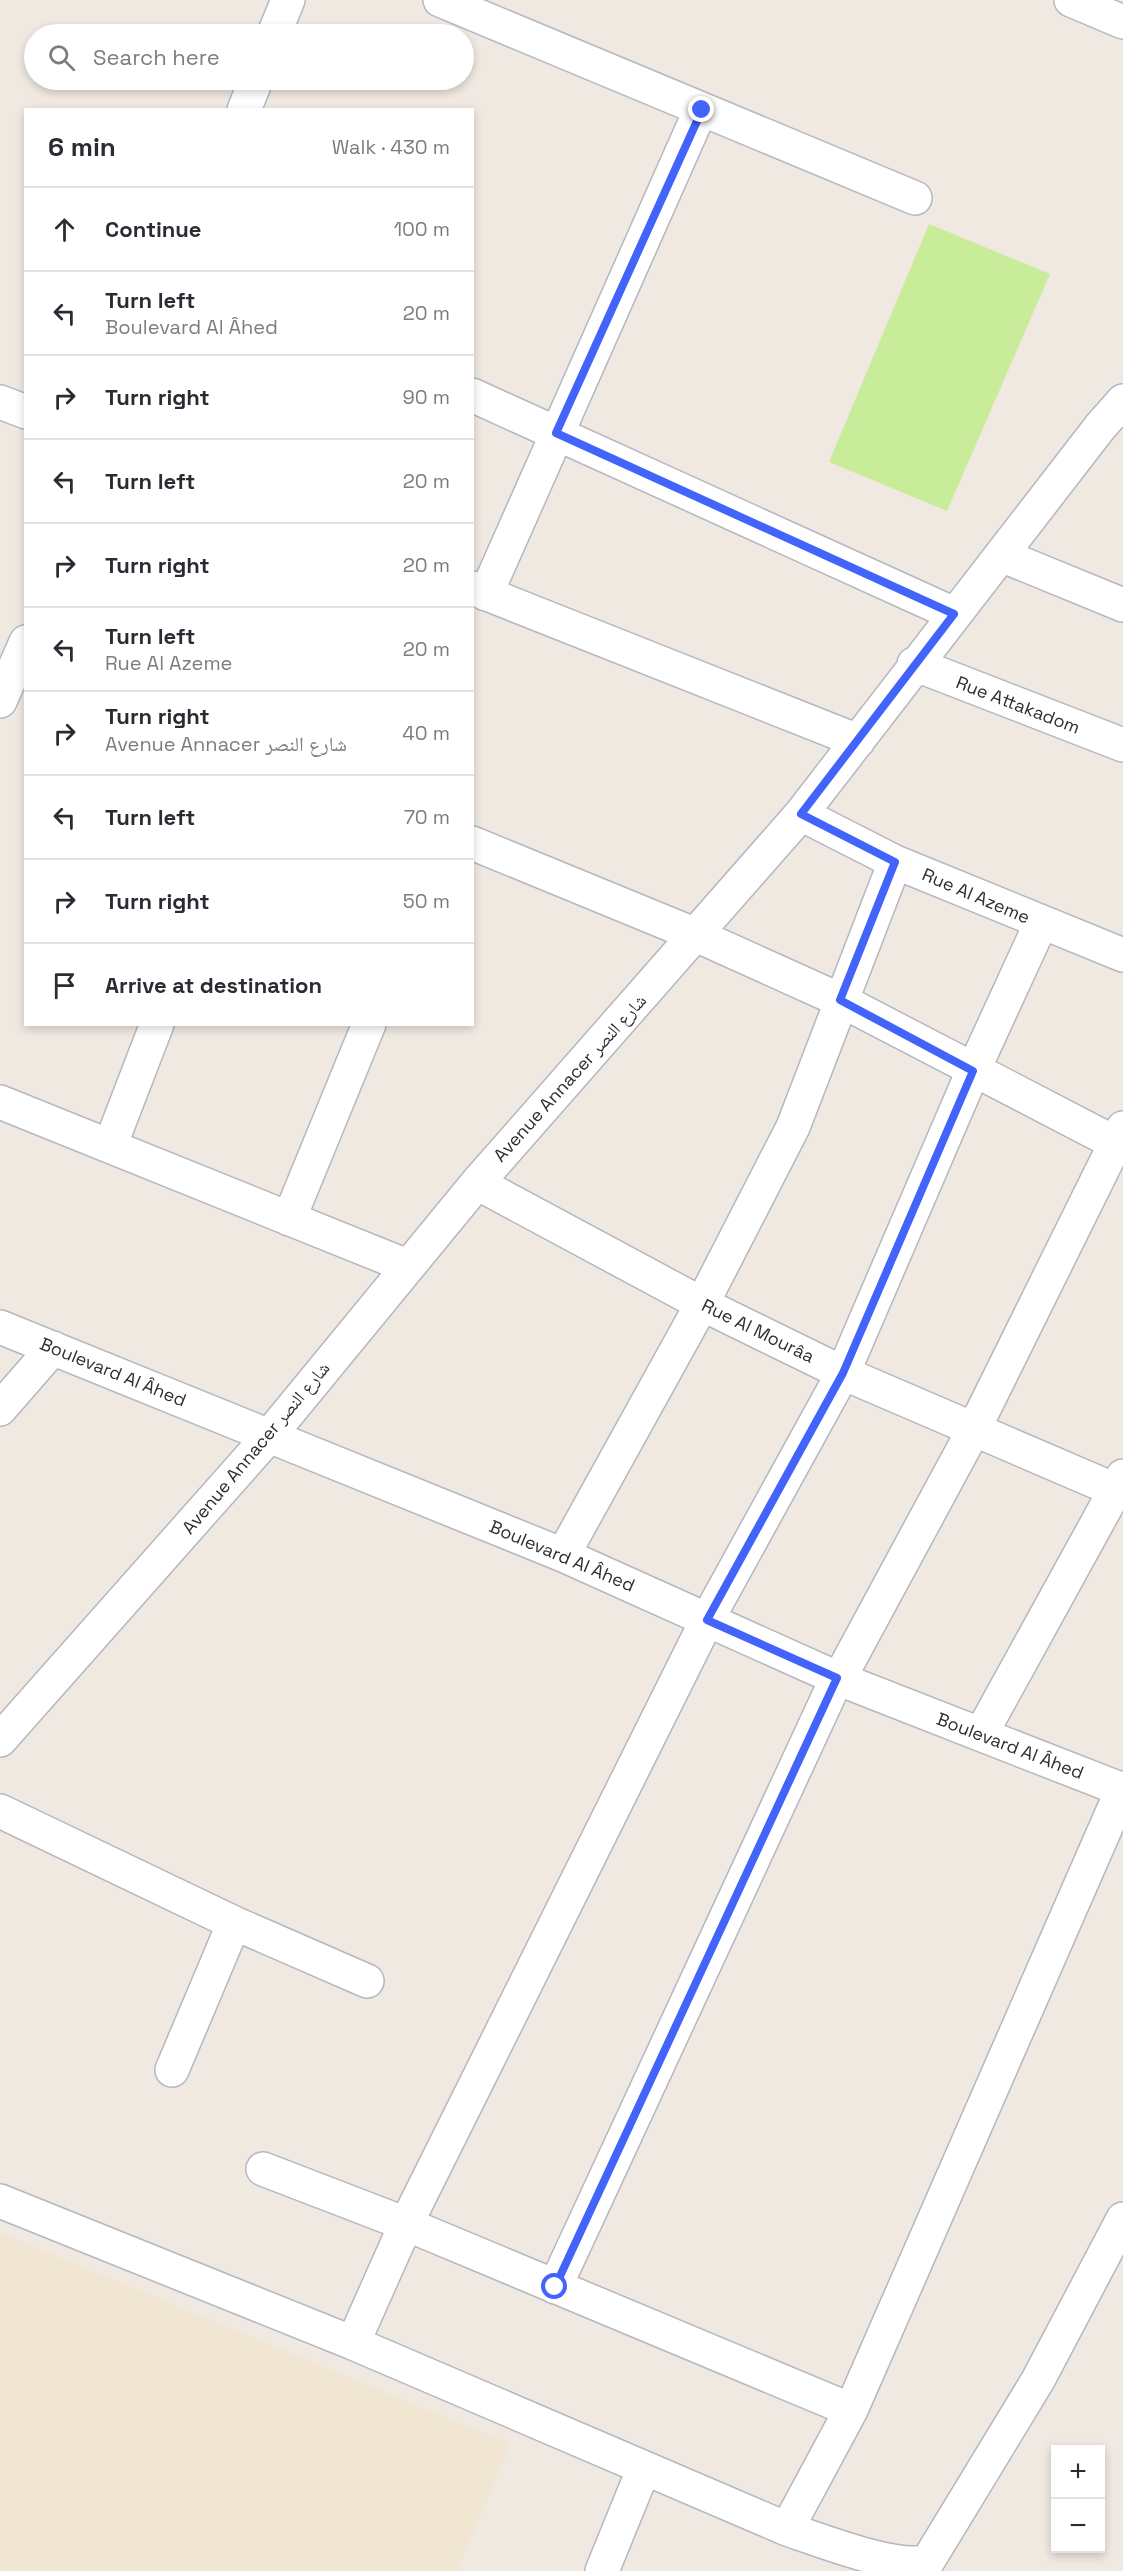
<!DOCTYPE html>
<html lang="en">
<head>
<meta charset="utf-8">
<style>
  body { margin:0; font-family:"Space Grotesk","Noto Naskh Arabic",sans-serif; background:#f7f7f7; color:#2b2b33 }
  .controls { position:absolute; right:18px; bottom:18px; display:grid; overflow:hidden; border-radius:0px; box-shadow:0 3px 9px #0003 }
  .controls button { width:54px; height:54px; display:grid; place-items:center; padding:0; border:0; border-bottom:2px solid #e1e1e2; background:#fff; color:#2b2b33; font:30px sans-serif }
  .stop { position:absolute; width:18px; height:18px; margin:-14px; border:4px solid #4264fb; border-radius:50%; background:#fff }
  .stop.end { background:#4264fb; border-color:#fff; box-shadow:0 2px 6px #0008 }
  .list { margin:0; padding:0; list-style:none }
  h2 { display:flex; justify-content:space-between; align-items:center; height:78px; margin:0; padding:0 24px; font-size:26px }
  h2 small { font-size:20px; font-weight:400; color:#7c7c81 }
  .list li { display:grid; grid-template-columns:39px 1fr auto; gap:18px; align-items:center; box-sizing:border-box; height:84px; padding:0 24px; border-top:2px solid #e1e1e2 }
  .list b { display:block; font-size:22px; white-space:nowrap }
  .list p { margin:0; font-size:20px; white-space:nowrap; color:#7c7c81 }
  .list em { font-size:20px; font-style:normal; color:#7c7c81 }
  .icon { flex:none; width:33px; height:33px; fill:none; stroke:currentColor; stroke-width:2; stroke-linecap:round; stroke-linejoin:round }
  .map { position:relative; flex:none; width:1123px; height:2571px; overflow:hidden }
  .search { position:absolute; background:#fff; box-shadow:0 3px 9px #0003; left:24px; top:24px; width:450px; height:66px; display:flex; align-items:center; gap:15px; box-sizing:border-box; padding:0 21px; border-radius:33px; color:#7c7c81; font-size:22px }
  .panel { position:absolute; background:#fff; box-shadow:0 3px 9px #0003; left:24px; top:108px; width:450px; height:918px; border-radius:0px }
  .map>svg:first-child { display:block }
  .education { fill:#f0e6d1 }
  .pitch { fill:#c9ec9a }
  .lines { fill:none; stroke-linecap:round; stroke-linejoin:round }
  .street-casing { stroke:#b4b7c1; stroke-width:36 }
  .street { stroke:#fff; stroke-width:33 }
  .route { stroke:#4264fb; stroke-width:8 }
  .labels { text-anchor:middle; stroke-width:5; stroke-linejoin:round; paint-order:stroke }
  .street-label { font-size:18px; fill:#2e2e2e; stroke:#fff }
</style>
</head>
<body>
<div class="map">
<svg width="1123" height="2571" viewBox="0 0 1123 2571">
  <rect width="100%" height="100%" fill="#efe9e1"/>
  <path class="education" d="M0,2233L510,2444L457,2571H0Z"/>
  <path class="pitch" d="M929,224L1050,274L947,511L829,462Z"/>
  <g class="lines">
    <defs>
      <path id="street" d="M440,0L915,198
        M1071,0L1123,22
        M274,34L288,0
        M244,110L256,80
        M472,395L954,614
        M0,402L26,412
        M1001,555L1123,605
        M472,588L858,741
        M486,594L701,109
        M914,664L1123,745
        M0,701L26,642
        M801,814L895,862L1123,955
        M472,843L696,935L840,1000L1123,1147
        M0,1102L407,1266
        M110,1146L157,1024
        M477,1183L702,1304L843,1373L1115,1490
        M289,1219L369,1024
        M0,1327L563,1555L839,1679L1123,1790
        M0,1409L53,1348
        M563,1555L702,1304L793,1127L895,862
        M839,1679L973,1431L1123,1128
        M981,1734L1123,1476
        M0,1740L270,1435L477,1183L801,814L1100,427L1123,401
        M0,1811L234,1923L367,1981
        M172,2070L234,1923
        M263,2169L406,2224L851,2410
        M0,2201L353,2343L787,2529C820,2540 898,2571 928,2561L1038,2380L1123,2219
        M555,2287L837,1678
        M353,2343L406,2224L707,1620L843,1373L973,1071L1041,923
        M787,2529L851,2410L1123,1788
        M602,2571L644,2468"/>
    </defs>
    <use href="#street" class="street-casing"/>
    <use href="#street" class="street"/>
  </g>
  <g class="lines">
    <path class="route" d="M555,2287L837,1678L707,1620L843,1373L973,1071L840,1000L895,862L801,814L954,614L556,433L702,110"/>
  </g>
  <g class="labels">
    <g class="street-label">
      <text transform="translate(1018 705) rotate(21)" y="6">Rue Attakadom</text>
      <text transform="translate(976 896) rotate(23)" y="6">Rue Al Azeme</text>
      <text transform="translate(570 1078) rotate(-48)" y="6">Avenue Annacer شارع النصر</text>
      <text transform="translate(758 1331) rotate(26)" y="6">Rue Al Mourâa</text>
      <text transform="translate(113 1372) rotate(22)" y="6">Boulevard Al Âhed</text>
      <text transform="translate(256 1448) rotate(-50)" y="6">Avenue Annacer شارع النصر</text>
      <text transform="translate(562 1556) rotate(23)" y="6">Boulevard Al Âhed</text>
      <text transform="translate(1010 1746) rotate(21)" y="6">Boulevard Al Âhed</text>
    </g>
  </g>
</svg>
<div class="controls">
<button>+</button>
<button>−</button>
</div>
<div class="stop" style="left:555px;top:2287px"></div>
<div class="stop end" style="left:702px;top:110px"></div>
<div class="search"><svg class="icon" aria-label="search" viewBox="0 0 24 24"><circle cx="10" cy="10" r="6"/><path d="M15 15l6 6"/></svg>Search here</div>
<section class="panel">
<h2>6 min<small>Walk · 430 m</small></h2>
<ul class="list">
<li><svg class="icon" aria-label="ahead" viewBox="0 0 24 24"><path d="M12 20V5M6 11l6-6 6 6"/></svg><div><b>Continue</b></div><em>100 m</em></li>
<li><svg class="icon" aria-label="left" viewBox="0 0 24 24"><path d="M17 20v-9H6M10 6l-5 5 5 5"/></svg><div><b>Turn left</b><p>Boulevard Al Âhed</p></div><em>20 m</em></li>
<li><svg class="icon" aria-label="right" viewBox="0 0 24 24"><path d="M7 20v-9h11M14 6l5 5-5 5"/></svg><div><b>Turn right</b></div><em>90 m</em></li>
<li><svg class="icon" aria-label="left" viewBox="0 0 24 24"><path d="M17 20v-9H6M10 6l-5 5 5 5"/></svg><div><b>Turn left</b></div><em>20 m</em></li>
<li><svg class="icon" aria-label="right" viewBox="0 0 24 24"><path d="M7 20v-9h11M14 6l5 5-5 5"/></svg><div><b>Turn right</b></div><em>20 m</em></li>
<li><svg class="icon" aria-label="left" viewBox="0 0 24 24"><path d="M17 20v-9H6M10 6l-5 5 5 5"/></svg><div><b>Turn left</b><p>Rue Al Azeme</p></div><em>20 m</em></li>
<li><svg class="icon" aria-label="right" viewBox="0 0 24 24"><path d="M7 20v-9h11M14 6l5 5-5 5"/></svg><div><b>Turn right</b><p>Avenue Annacer شارع النصر</p></div><em>40 m</em></li>
<li><svg class="icon" aria-label="left" viewBox="0 0 24 24"><path d="M17 20v-9H6M10 6l-5 5 5 5"/></svg><div><b>Turn left</b></div><em>70 m</em></li>
<li><svg class="icon" aria-label="right" viewBox="0 0 24 24"><path d="M7 20v-9h11M14 6l5 5-5 5"/></svg><div><b>Turn right</b></div><em>50 m</em></li>
<li><svg class="icon" aria-label="arrive" viewBox="0 0 24 24"><path d="M6 21V4h12l-3 4 3 4H6"/></svg><div><b>Arrive at destination</b></div></li>
</ul>
</section>
</div>
</body>
</html>
